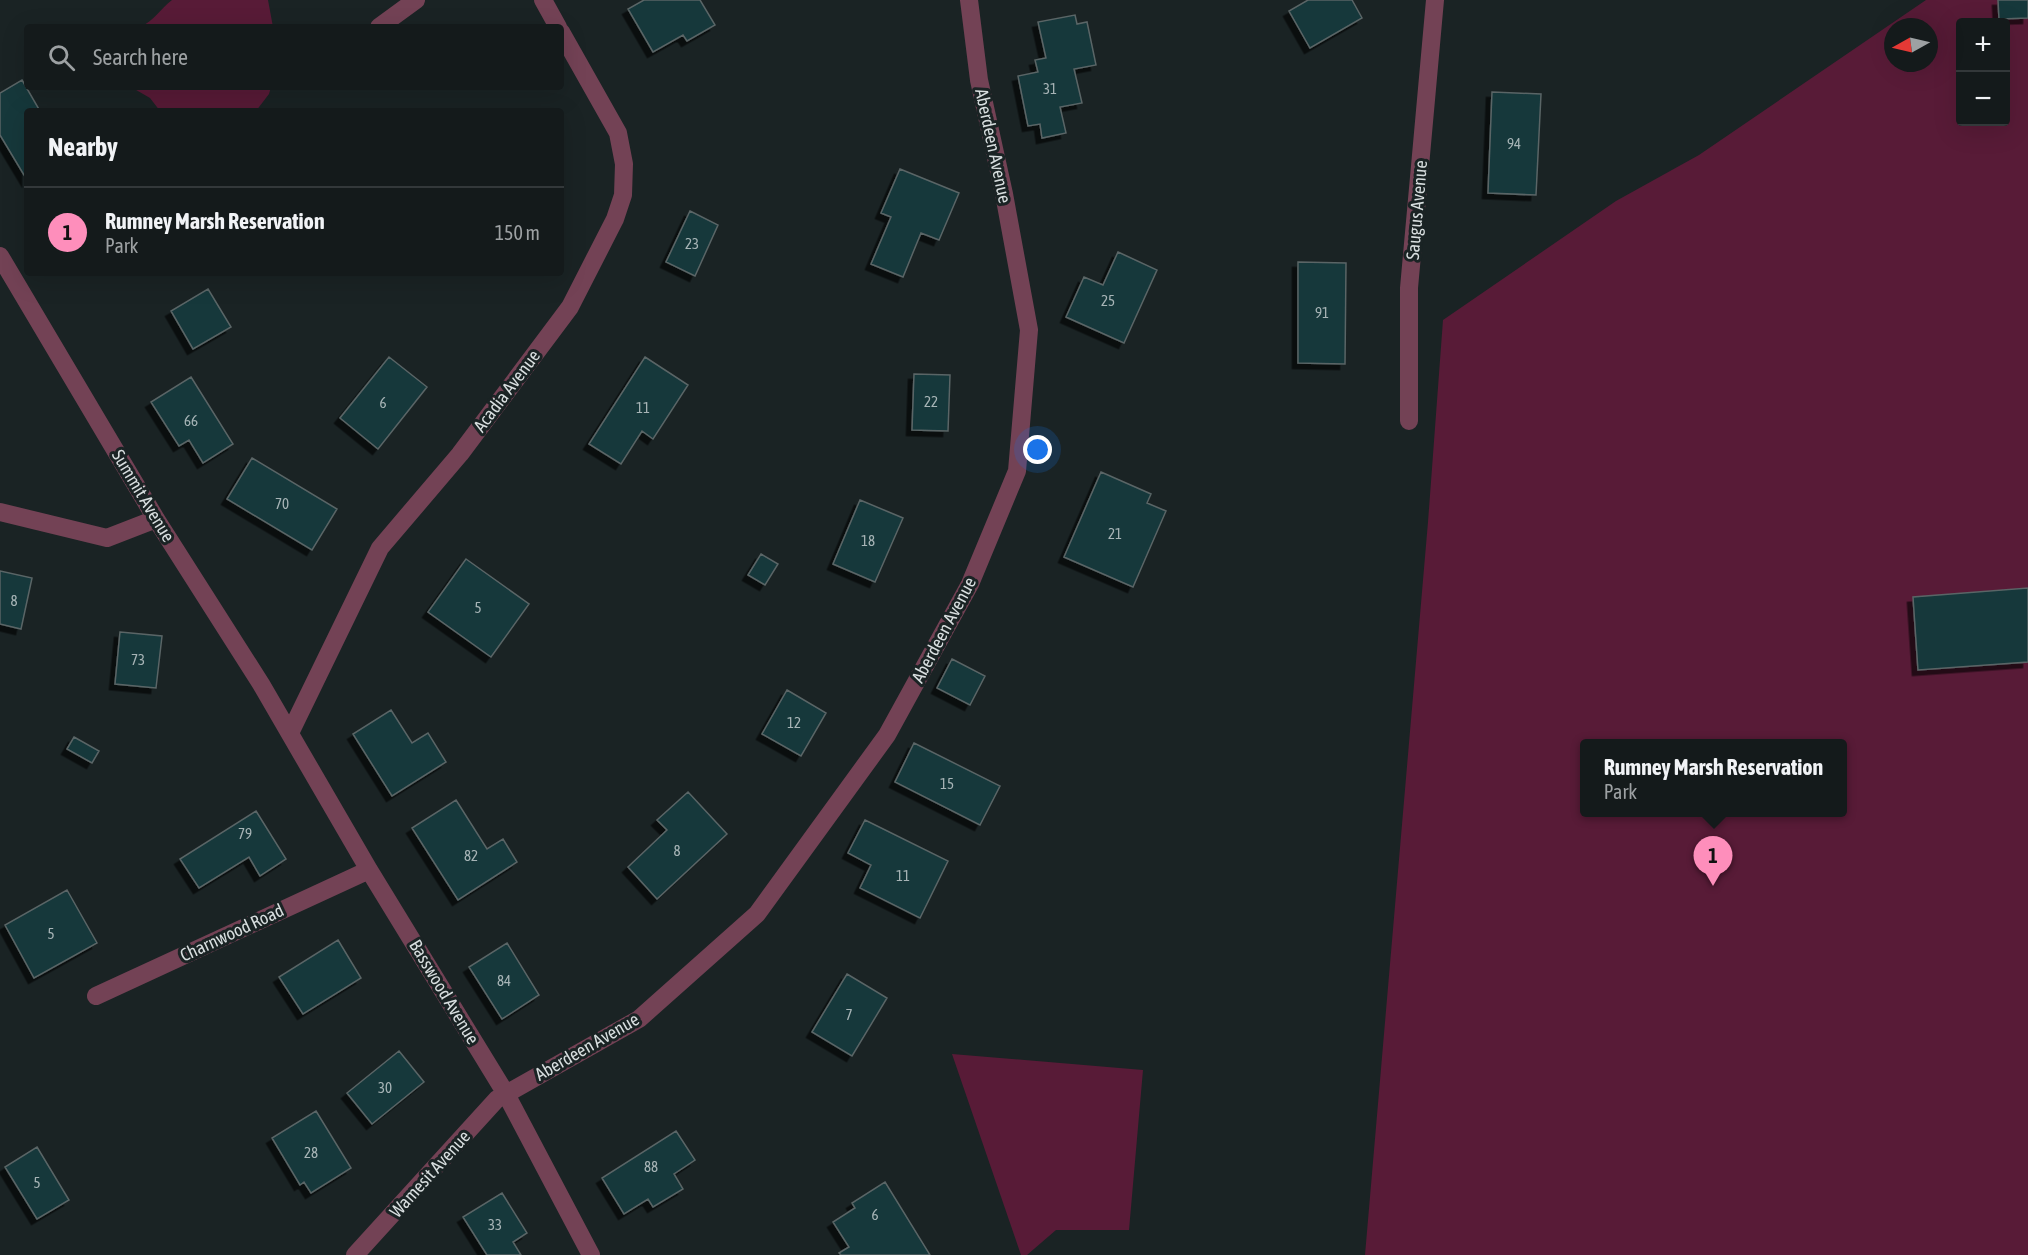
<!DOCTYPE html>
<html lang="en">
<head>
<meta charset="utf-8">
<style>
  body { margin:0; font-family:"Asap Condensed",sans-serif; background:#1d2324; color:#f1f3f6 }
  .controls { position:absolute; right:18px; top:18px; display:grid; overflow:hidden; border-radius:6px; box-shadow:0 6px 24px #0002 }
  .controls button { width:54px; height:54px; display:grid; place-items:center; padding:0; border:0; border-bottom:2px solid #33383a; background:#141a1b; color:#f1f3f6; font:30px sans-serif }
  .compass { position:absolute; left:1884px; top:18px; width:54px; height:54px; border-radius:50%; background:#141a1b; box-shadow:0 6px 24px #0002; rotate:262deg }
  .you { position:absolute; left:1038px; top:450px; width:21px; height:21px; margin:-15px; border:4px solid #fff; border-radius:50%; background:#1a73e8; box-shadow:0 0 0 9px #1a73e833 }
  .badge { display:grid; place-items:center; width:39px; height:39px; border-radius:50%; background:#fe8ebb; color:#111; font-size:20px; font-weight:700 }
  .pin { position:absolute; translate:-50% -50px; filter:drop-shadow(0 2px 3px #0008) }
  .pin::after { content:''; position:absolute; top:32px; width:21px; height:18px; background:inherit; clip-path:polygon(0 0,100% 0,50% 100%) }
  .popup { position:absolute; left:1580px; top:739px; width:267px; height:78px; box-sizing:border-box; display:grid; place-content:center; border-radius:6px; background:#141a1b; filter:drop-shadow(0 2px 4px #0005); font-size:20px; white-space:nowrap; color:#9da1a3 }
  .popup b { font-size:22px; color:#f1f3f6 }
  .popup::after { content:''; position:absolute; left:50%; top:100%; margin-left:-12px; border:12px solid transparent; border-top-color:#141a1b }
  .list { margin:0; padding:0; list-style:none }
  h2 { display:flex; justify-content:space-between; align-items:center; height:78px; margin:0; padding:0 24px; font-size:26px }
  h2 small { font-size:20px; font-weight:400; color:#9da1a3 }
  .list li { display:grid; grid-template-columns:39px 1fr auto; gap:18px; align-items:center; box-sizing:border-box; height:90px; padding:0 24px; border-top:2px solid #33383a }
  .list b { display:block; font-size:22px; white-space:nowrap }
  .list p { margin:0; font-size:20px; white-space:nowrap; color:#9da1a3 }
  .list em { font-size:20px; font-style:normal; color:#9da1a3 }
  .icon { flex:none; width:33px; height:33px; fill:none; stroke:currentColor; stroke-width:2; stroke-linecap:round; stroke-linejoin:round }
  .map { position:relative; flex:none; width:2028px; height:1255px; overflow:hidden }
  .search { position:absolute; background:#141a1b; box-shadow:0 6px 24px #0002; left:24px; top:24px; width:540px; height:66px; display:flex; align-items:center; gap:15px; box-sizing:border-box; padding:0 21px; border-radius:6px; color:#9da1a3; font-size:22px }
  .panel { position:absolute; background:#141a1b; box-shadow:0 6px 24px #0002; left:24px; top:108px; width:540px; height:168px; border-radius:6px }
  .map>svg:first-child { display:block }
  .green { fill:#581b37; fill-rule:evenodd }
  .building { fill:#13373b; stroke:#5a6566; stroke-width:1.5; filter:url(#shadow) }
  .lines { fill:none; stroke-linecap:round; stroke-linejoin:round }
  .street { stroke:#734255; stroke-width:18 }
  .labels { text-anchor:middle; stroke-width:6; stroke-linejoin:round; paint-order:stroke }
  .number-label { font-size:15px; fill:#a7b4b6 }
  .street-label { font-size:18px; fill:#d8dedf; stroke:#1a2324 }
</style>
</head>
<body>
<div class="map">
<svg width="2028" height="1255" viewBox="0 0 2028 1255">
  <defs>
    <filter id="shadow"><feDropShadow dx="-5.5" dy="5.5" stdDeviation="0" flood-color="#0009"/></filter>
  </defs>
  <rect width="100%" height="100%" fill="#1a2324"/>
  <path class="green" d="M172,0H268L273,27H140C154,21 160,9 172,0Z
    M1926,0H2028V1255H1365L1428,522L1443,320L1616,201L1699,155ZM1960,22H2006V122H1960ZM1893,27H1929V63H1893ZM1584,744H1842V812H1584Z
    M131,87H271L269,94L256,111H160L150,98Z
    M952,1054L1143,1070L1129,1230H1056L1027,1255H1021Z"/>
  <path class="building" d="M644,0H700L715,25L687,41L683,35L653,52L628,9Z
    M1308,0H1352L1362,18L1310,48L1289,11Z
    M1998,0H2028V18L1999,19Z
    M1075,15L1077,24L1087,22L1096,65L1074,69L1082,103L1060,107L1066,133L1042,138L1040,124L1028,126L1018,76L1038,72L1035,60L1046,58L1038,22Z
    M22,80L40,111H27V180L0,135V93Z
    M1492,92L1541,94L1536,195L1488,193Z
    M900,169L959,193L939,240L921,233L903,277L871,264L891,217L881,213Z
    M690,211L718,225L695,276L666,262Z
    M1118,252L1157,270L1124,343L1066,317L1084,277L1103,285Z
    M1298,262L1346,263L1345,364L1298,363Z
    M208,289L231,327L193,349L171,311Z
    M389,357L427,387L378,449L340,418Z
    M645,357L688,385L653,439L642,431L621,464L589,444Z
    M914,374L950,375L948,431L912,430Z
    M191,377L233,444L203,463L189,440L179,446L151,402Z
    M252,458L337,509L312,550L227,499Z
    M1101,472L1151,494L1147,503L1166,511L1133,587L1064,557Z
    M860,500L903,518L875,582L833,564Z
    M761,554L778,564L765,585L748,575Z
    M466,559L529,604L491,657L428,612Z
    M0,571L32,578L21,629L0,624Z
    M2028,588V662L1918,670L1913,597Z
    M120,632L162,636L156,688L115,684Z
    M952,659L985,676L970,705L937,688Z
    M787,690L826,713L801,756L762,734Z
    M391,710L412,743L428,733L446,762L392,796L353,734Z
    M74,737L99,751L92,763L67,749Z
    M914,743L1000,786L980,825L895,782Z
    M688,792L727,834L657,899L628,867L667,830L657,820Z
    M456,800L487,849L503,839L517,862L458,900L412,828Z
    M256,811L286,859L260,876L249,857L199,888L180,859Z
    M865,820L948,861L920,918L860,888L871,865L848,853Z
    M67,890L97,943L34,978L5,925Z
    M338,940L361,978L303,1014L279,977Z
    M507,943L539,995L502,1019L469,967Z
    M847,974L887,998L852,1056L812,1032Z
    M399,1051L424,1082L372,1124L347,1093Z
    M316,1111L351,1168L311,1193L304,1182L300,1185L272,1138Z
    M676,1131L695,1160L674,1174L683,1189L653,1207L648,1199L624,1214L602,1178Z
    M37,1147L69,1200L37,1219L5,1167Z
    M885,1182L930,1255H841L839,1253L849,1247L833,1222L855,1208L852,1203Z
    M502,1193L527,1233L513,1242L521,1255H487L463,1217Z"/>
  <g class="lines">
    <path class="street" d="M543,0L558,27
      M379,27L416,0
      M0,256L156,519L261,684L369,870L506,1094L591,1255
      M1409,421V288L1435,0
      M0,512L107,538L156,519
      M290,733L380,548L460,454L570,307L615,219L623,195L624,164L618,133L561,32
      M96,996L369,870
      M355,1255L497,1099L639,1019L757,914L887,735L970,584L1017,471L1029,330L1004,194L979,80L969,0"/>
  </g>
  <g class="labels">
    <g class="number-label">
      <text x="1050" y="94">31</text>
      <text x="1514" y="149">94</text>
      <text x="692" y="249">23</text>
      <text x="1108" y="306">25</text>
      <text x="1322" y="318">91</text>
      <text x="931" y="407">22</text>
      <text x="383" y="408">6</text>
      <text x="643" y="413">11</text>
      <text x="191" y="426">66</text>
      <text x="282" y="509">70</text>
      <text x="1115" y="539">21</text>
      <text x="868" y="546">18</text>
      <text x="14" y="606">8</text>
      <text x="478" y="613">5</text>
      <text x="138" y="665">73</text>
      <text x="794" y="728">12</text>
      <text x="947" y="789">15</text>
      <text x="245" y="839">79</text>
      <text x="677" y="856">8</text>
      <text x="471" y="861">82</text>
      <text x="903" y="881">11</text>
      <text x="51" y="939">5</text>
      <text x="504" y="986">84</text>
      <text x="849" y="1020">7</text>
      <text x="385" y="1093">30</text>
      <text x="311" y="1158">28</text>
      <text x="651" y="1172">88</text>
      <text x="37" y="1188">5</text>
      <text x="875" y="1220">6</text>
      <text x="495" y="1230">33</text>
    </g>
    <g class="street-label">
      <text transform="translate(993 146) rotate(78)" y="6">Aberdeen Avenue</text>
      <text transform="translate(1417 210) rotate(-85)" y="6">Saugus Avenue</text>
      <text transform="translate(507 391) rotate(-53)" y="6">Acadia Avenue</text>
      <text transform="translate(143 496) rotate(59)" y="6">Summit Avenue</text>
      <text transform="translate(944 630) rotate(-62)" y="6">Aberdeen Avenue</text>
      <text transform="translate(232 933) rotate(-25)" y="6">Charnwood Road</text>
      <text transform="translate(444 992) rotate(59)" y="6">Basswood Avenue</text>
      <text transform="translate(587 1047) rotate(-30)" y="6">Aberdeen Avenue</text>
      <text transform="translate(430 1174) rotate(-48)" y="6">Wamesit Avenue</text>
    </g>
  </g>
</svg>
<div class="controls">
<button>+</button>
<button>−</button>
</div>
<svg class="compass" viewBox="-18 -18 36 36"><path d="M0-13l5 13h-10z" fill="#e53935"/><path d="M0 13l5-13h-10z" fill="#9da1a3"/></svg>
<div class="you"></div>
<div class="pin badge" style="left:1713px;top:886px">1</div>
<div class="popup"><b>Rumney Marsh Reservation</b>Park</div>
<div class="search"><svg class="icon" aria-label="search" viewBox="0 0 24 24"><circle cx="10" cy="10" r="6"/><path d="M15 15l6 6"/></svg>Search here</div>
<section class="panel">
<h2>Nearby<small></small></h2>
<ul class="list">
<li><span class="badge">1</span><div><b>Rumney Marsh Reservation</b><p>Park</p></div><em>150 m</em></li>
</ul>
</section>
</div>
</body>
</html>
